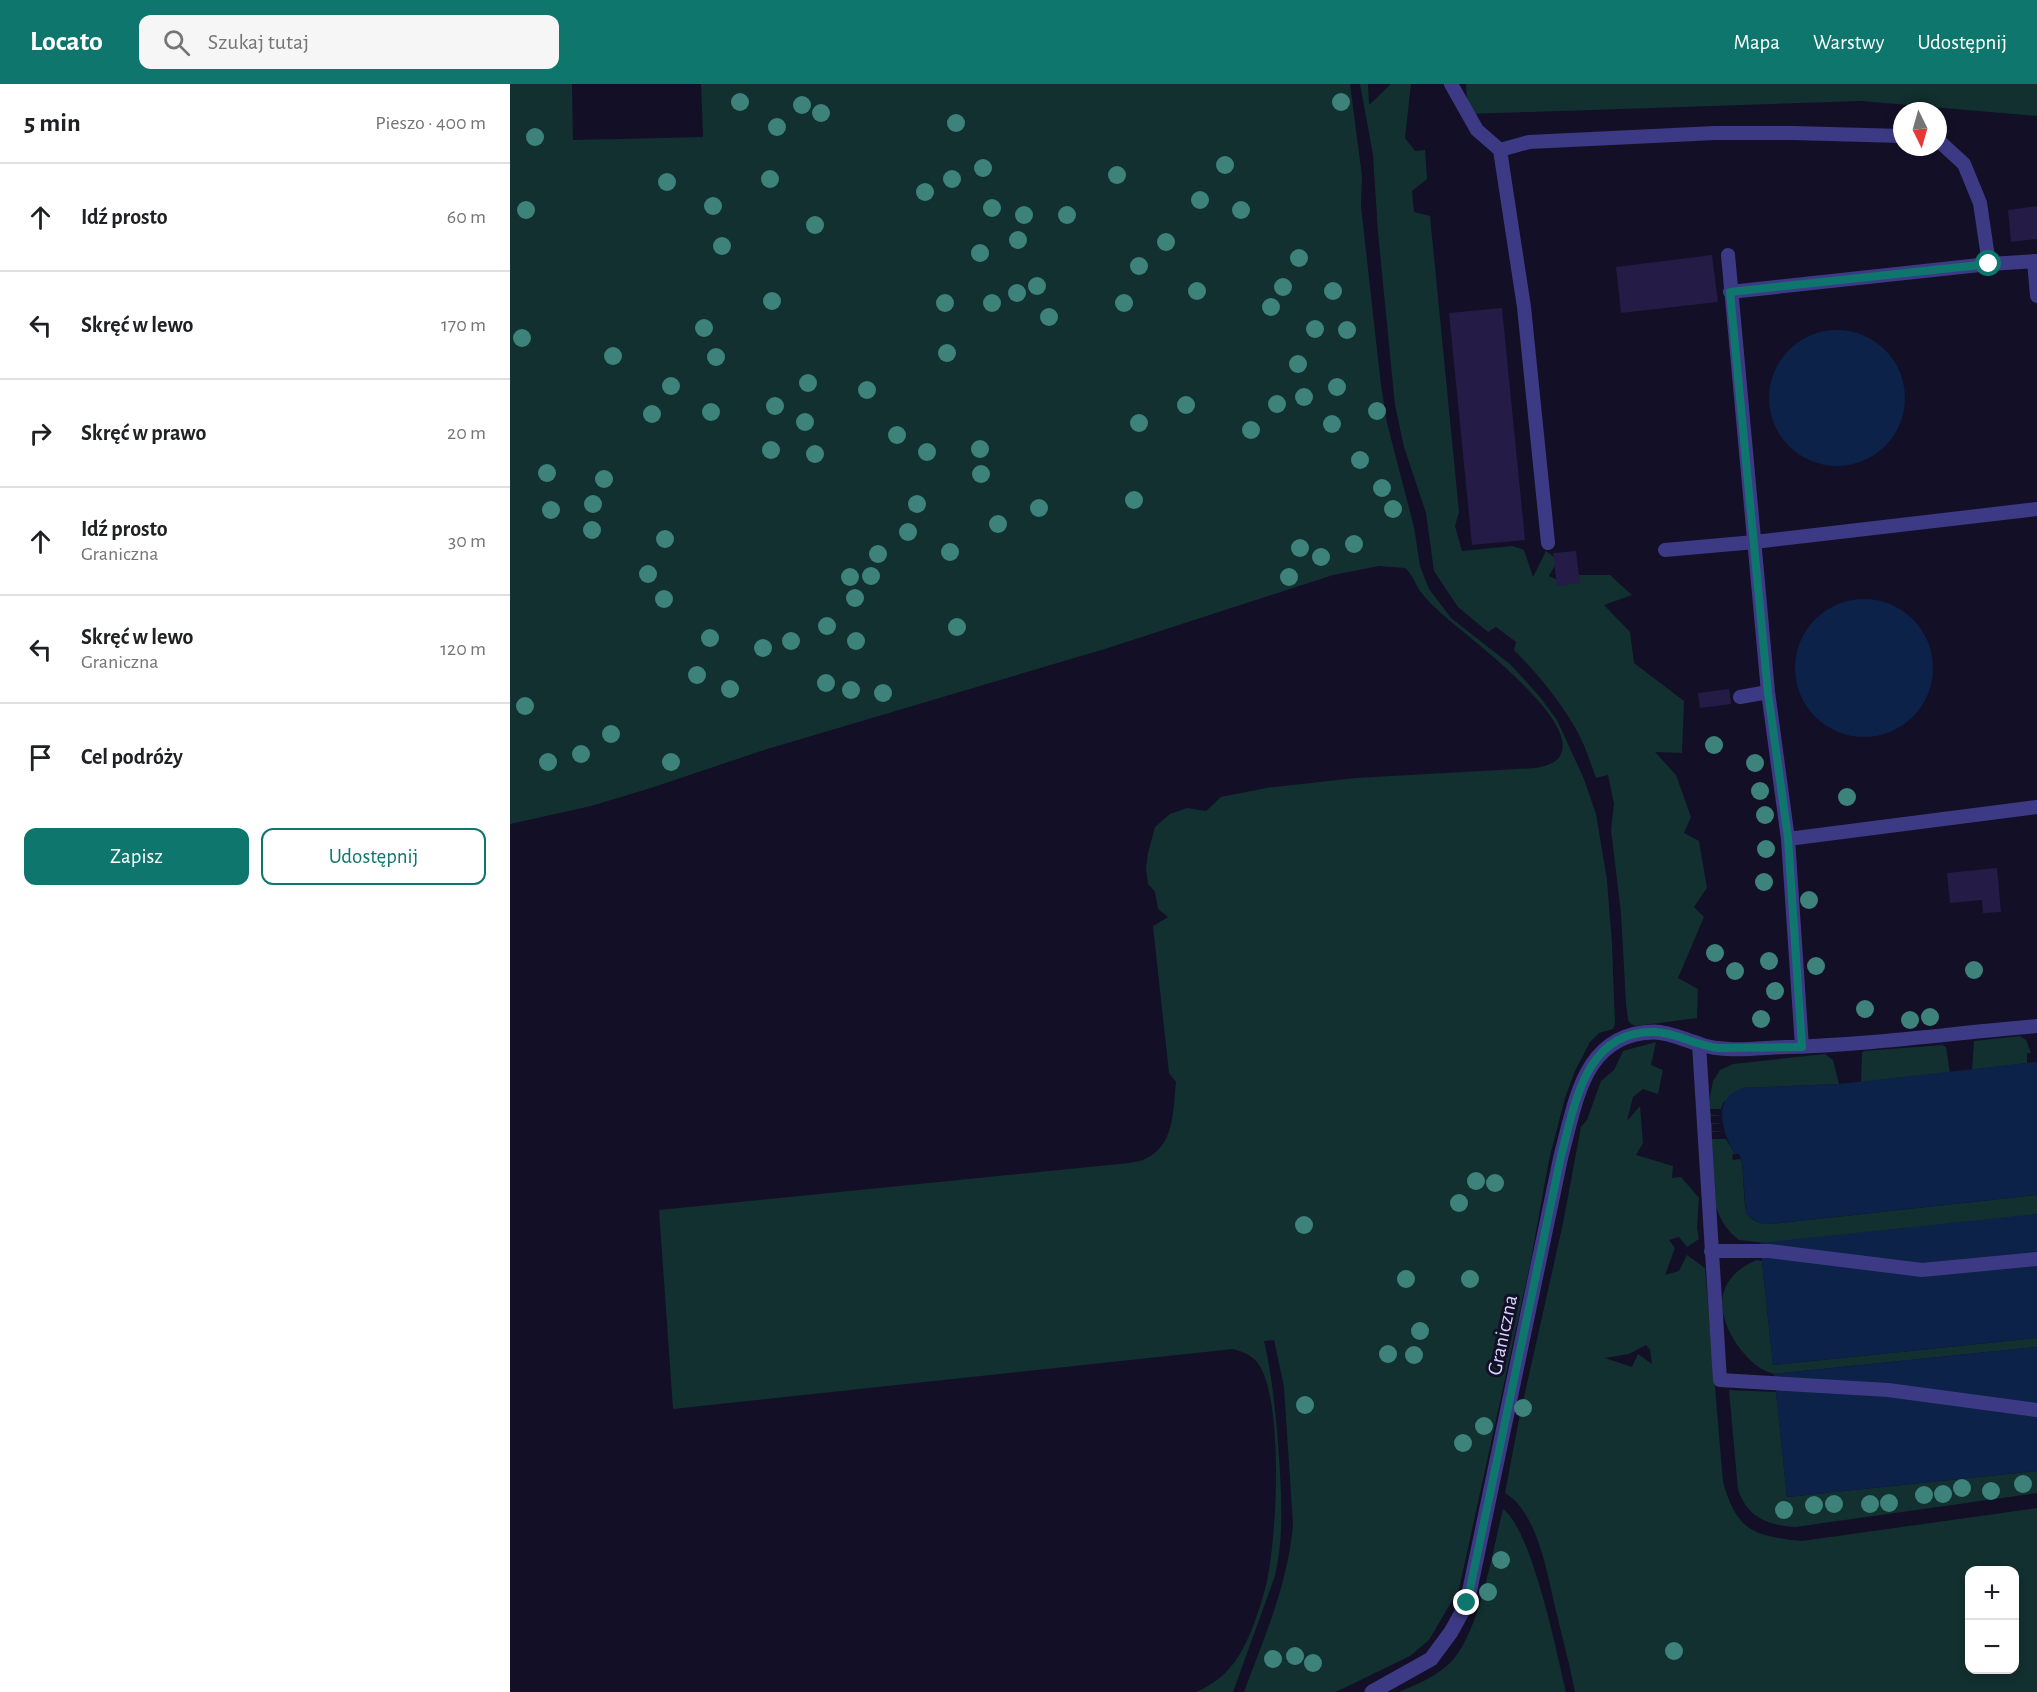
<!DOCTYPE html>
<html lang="pl">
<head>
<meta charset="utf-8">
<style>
  body { margin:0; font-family:"Alegreya Sans",sans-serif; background:#f6f6f6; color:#202124 }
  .controls { position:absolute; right:18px; bottom:18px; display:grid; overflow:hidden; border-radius:12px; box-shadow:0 3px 9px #0003 }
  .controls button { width:54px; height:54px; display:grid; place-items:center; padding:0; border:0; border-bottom:2px solid #e0e0e0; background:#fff; color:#202124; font:30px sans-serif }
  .compass { position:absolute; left:1383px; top:18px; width:54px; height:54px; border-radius:50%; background:#fff; box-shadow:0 3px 9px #0003; rotate:175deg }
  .stop { position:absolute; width:18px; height:18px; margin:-14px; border:4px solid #0f766e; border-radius:50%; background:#fff }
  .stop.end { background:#0f766e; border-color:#fff; box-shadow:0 2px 6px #0008 }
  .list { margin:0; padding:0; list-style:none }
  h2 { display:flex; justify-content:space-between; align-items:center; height:78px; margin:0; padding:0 24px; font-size:26px }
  h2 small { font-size:20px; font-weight:400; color:#757577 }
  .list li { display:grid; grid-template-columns:39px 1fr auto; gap:18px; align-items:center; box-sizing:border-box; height:108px; padding:0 24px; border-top:2px solid #e0e0e0 }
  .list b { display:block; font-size:22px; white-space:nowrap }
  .list p { margin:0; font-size:20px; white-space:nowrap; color:#757577 }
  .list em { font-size:20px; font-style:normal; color:#757577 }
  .actions { display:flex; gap:12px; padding:18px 24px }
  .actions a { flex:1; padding:14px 0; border:2px solid #0f766e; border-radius:12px; text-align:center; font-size:21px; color:#0f766e }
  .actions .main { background:#0f766e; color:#fff }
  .icon { flex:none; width:33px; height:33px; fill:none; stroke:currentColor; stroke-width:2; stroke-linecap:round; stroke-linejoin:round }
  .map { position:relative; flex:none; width:1527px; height:1608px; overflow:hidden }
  header { display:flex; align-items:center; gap:36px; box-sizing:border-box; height:84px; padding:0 30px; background:#0f766e; color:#fff }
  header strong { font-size:28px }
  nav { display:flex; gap:33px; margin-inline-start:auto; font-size:21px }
  .search { width:420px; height:54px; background:#f6f6f6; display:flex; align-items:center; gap:15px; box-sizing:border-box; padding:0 21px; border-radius:12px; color:#757577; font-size:22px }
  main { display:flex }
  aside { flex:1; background:#fff }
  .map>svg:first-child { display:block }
  .green { fill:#12302f; fill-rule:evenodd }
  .water { fill:#0c2248 }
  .building { fill:#241b47 }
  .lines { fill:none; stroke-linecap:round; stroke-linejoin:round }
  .service { stroke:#3d3a85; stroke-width:14 }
  .minor { stroke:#3d3a85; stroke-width:15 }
  .tree { fill:#3d827b }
  .route { stroke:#0f766e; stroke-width:8 }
  .labels { text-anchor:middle; stroke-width:6; stroke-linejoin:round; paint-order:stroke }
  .street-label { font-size:21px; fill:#d9d4ff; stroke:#130f26 }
</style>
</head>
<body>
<header>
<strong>Locato</strong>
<div class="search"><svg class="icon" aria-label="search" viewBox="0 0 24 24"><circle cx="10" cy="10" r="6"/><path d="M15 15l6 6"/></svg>Szukaj tutaj</div>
<nav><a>Mapa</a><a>Warstwy</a><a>Udostępnij</a></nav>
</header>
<main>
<aside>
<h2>5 min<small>Pieszo · 400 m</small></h2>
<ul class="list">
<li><svg class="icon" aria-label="ahead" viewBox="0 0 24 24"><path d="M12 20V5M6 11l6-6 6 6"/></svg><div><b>Idź prosto</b></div><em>60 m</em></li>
<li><svg class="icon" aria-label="left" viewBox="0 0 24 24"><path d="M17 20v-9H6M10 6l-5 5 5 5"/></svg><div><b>Skręć w lewo</b></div><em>170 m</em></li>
<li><svg class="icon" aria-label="right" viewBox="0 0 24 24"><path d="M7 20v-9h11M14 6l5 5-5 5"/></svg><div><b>Skręć w prawo</b></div><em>20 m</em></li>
<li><svg class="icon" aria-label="ahead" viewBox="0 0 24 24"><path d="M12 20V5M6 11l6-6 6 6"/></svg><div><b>Idź prosto</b><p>Graniczna</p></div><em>30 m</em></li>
<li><svg class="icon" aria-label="left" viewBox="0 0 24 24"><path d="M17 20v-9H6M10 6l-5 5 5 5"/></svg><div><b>Skręć w lewo</b><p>Graniczna</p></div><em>120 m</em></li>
<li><svg class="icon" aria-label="arrive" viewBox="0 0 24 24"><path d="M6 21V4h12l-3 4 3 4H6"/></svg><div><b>Cel podróży</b></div></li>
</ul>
<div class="actions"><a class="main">Zapisz</a><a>Udostępnij</a></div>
</aside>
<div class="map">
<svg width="1527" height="1608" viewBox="0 0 1527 1608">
  <rect width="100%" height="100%" fill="#130f26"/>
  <path class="green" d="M0,0H62L63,56L193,53L191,0H840L852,92L851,122L871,301L877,339L904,443L910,482L919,505L941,534L1001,581L1030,613L1047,636L1074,695L1086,730L1097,796L1102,860L1105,940L1103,945L1089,949L1080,958L1065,987L1055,1014L1039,1076L1020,1181L949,1505L919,1556L900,1572L832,1605L825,1608H734C754,1554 778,1500 783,1441L774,1303L764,1256L754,1257C762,1291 765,1324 768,1358C771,1404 775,1447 765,1492L723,1608H686C704,1600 717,1590 728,1573C740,1554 749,1527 755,1505C767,1462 775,1313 747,1278C740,1270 733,1268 723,1265L163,1325L149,1126L619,1079C625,1078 632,1077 637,1074C665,1060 663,1024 666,998L659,989L643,842L658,833L648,825L645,808L638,800L636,785L638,769L645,743L660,730L677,724L696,727L711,713L756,704L846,694L1026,684C1035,682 1045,680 1050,672C1072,636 955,551 932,530C924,523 916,515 910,507C905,499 902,490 895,484L869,482L823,491L598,564L254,666L141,704L81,722L0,740Z
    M850,0H858L859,21L881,0H901L895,54L905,67L915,66L917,95L902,107L904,128L920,132L949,428L945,442L952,467L1002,462L1014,466L1023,493L1036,467L1048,476L1039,492L1052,498L1061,491H1100L1122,511L1094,521L1120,548L1124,579L1174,617L1172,669L1145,668L1166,691L1181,733L1174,749L1189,757L1197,804L1184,823L1194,833L1168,894L1188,905L1187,934L1126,942L1121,940L1118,936L1116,919L1111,829L1101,746L1104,720L1098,691L1086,694C1080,678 1075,661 1067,647C1050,617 1028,590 1004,566L1006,558L986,543L978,548L948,523L924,487L916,429L894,363L885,321L868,149L863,71Z
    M956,0H1527V32L1351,17L958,30Z
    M1510,952L1516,956L1521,969H1517V979L1462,986L1464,957Z
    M1146,958L1141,981L1153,986L1148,1010L1133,1005L1123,1013L1117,1037L1130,1022L1133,1059L1126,1071L1163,1082L1162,1094L1171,1093L1189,1114L1187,1144L1189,1155L1177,1163L1169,1153L1159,1156L1165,1164L1155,1191L1169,1187L1177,1171L1195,1184L1213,1398C1227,1447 1243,1452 1292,1457L1527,1424V1608H1065C1060,1582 1053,1556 1047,1531C1038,1495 1029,1429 995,1409L1008,1340L1053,1139L1071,1043L1077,1036L1091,997L1104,986L1113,967ZM1136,1261L1140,1266L1142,1280L1128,1270L1122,1283L1095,1274L1119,1270ZM1460,1486H1504V1586H1460Z
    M1432,961L1436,963L1440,989L1351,998L1352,969L1354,967Z
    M1315,970L1323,976L1329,1000L1233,1004L1213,1019L1211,1025H1200L1201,1031L1213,1032H1201V1039L1214,1040H1202V1047L1215,1048H1202V1055H1216L1225,1070L1222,1071L1223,1076L1230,1075L1232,1078L1235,1123C1238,1136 1248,1140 1261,1140L1527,1111V1130L1348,1169L1229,1156C1217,1147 1211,1137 1206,1123L1199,1018L1203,997L1210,986L1223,980Z
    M1246,1176L1252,1177L1263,1281L1527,1254V1263L1264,1290C1258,1288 1252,1286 1247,1282C1225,1265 1202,1227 1217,1200C1224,1188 1234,1182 1246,1176Z
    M1219,1306L1266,1308L1277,1413L1527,1387V1409L1285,1443C1258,1441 1238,1434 1228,1406Z
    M993,1425C1022,1446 1047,1569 1056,1608H889C906,1601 924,1593 938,1581C970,1551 982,1468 993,1425Z"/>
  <path class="water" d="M1259 314a68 68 0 1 1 136 0a68 68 0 1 1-136 0Z
    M1285 584a69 69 0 1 1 138 0a69 69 0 1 1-138 0Z
    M1527,978V1111L1261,1140H1251L1236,1130L1232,1078L1229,1070H1225C1212,1048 1201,1014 1233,1004L1329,1000Z
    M1527,1130V1254L1263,1281L1250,1159Z
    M1527,1263V1387L1277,1413L1264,1290Z"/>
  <path class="building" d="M1527,122V155L1501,158L1498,126Z
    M1202,171L1208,218L1111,229L1106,183Z
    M992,224L1015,456L962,461L939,229Z
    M1066,467L1070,499L1047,502L1043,469Z
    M1219,605L1221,620L1190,624L1188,609Z
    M1487,784L1491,828L1473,829L1472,816L1440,819L1437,789Z"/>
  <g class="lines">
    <path class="service" d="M941,0L967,46L990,66L1014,223L1038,459
      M1428,56L1454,80L1470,119L1479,180
      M990,66L1019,58L1205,49H1283L1392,52
      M1218,171L1258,608L1278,755L1292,963
      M1524,177L1527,212
      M1220,208L1479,180L1527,177
      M1155,466L1245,458L1527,425
      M1230,613L1258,608
      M1278,755L1527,723
      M1527,942C1443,949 1360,961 1275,963C1247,964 1216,969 1189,960L1210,1296L1378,1306L1527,1326
      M1201,1167H1259L1412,1186L1527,1175"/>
    <path class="minor" d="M862,1608L921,1575L941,1548L957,1519L1051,1072C1066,1018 1073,949 1144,948C1159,948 1175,956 1189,960"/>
  </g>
  <g class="tree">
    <circle cx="230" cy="18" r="9"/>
    <circle cx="831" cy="18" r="9"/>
    <circle cx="292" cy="21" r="9"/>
    <circle cx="311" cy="29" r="9"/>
    <circle cx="446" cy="39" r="9"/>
    <circle cx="267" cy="43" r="9"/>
    <circle cx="25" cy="53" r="9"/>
    <circle cx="715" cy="81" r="9"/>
    <circle cx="473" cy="84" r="9"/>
    <circle cx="607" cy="91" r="9"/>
    <circle cx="260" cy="95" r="9"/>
    <circle cx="442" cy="95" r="9"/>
    <circle cx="157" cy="98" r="9"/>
    <circle cx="415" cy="108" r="9"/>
    <circle cx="690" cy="116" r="9"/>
    <circle cx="203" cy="122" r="9"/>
    <circle cx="482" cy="124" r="9"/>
    <circle cx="16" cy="126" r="9"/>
    <circle cx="731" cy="126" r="9"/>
    <circle cx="514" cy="131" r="9"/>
    <circle cx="557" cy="131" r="9"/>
    <circle cx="305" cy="141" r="9"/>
    <circle cx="508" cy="156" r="9"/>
    <circle cx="656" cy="158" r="9"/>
    <circle cx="212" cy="162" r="9"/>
    <circle cx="470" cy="169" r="9"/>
    <circle cx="789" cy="174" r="9"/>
    <circle cx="629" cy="182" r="9"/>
    <circle cx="527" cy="202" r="9"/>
    <circle cx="773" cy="203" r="9"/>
    <circle cx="687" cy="207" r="9"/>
    <circle cx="823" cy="207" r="9"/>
    <circle cx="507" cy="209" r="9"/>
    <circle cx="262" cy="217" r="9"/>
    <circle cx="435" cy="219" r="9"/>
    <circle cx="482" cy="219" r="9"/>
    <circle cx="614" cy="219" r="9"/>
    <circle cx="761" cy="223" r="9"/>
    <circle cx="539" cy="233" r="9"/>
    <circle cx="194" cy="244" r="9"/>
    <circle cx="805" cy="245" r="9"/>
    <circle cx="837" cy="246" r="9"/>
    <circle cx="12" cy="254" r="9"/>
    <circle cx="437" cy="269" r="9"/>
    <circle cx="103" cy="272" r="9"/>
    <circle cx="206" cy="273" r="9"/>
    <circle cx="788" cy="280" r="9"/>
    <circle cx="298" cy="299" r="9"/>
    <circle cx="161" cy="302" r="9"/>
    <circle cx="827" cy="303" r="9"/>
    <circle cx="357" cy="306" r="9"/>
    <circle cx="794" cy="313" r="9"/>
    <circle cx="767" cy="320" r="9"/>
    <circle cx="676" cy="321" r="9"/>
    <circle cx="265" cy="322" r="9"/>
    <circle cx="867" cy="327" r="9"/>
    <circle cx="201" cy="328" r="9"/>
    <circle cx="142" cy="330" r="9"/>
    <circle cx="295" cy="338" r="9"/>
    <circle cx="629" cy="339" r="9"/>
    <circle cx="822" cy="340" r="9"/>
    <circle cx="741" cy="346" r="9"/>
    <circle cx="387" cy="351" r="9"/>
    <circle cx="470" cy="365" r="9"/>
    <circle cx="261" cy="366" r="9"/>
    <circle cx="417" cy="368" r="9"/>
    <circle cx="305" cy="370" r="9"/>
    <circle cx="850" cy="376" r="9"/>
    <circle cx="37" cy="389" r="9"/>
    <circle cx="471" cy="390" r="9"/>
    <circle cx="94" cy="395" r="9"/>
    <circle cx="872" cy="404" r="9"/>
    <circle cx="624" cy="416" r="9"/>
    <circle cx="83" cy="420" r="9"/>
    <circle cx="407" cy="420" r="9"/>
    <circle cx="529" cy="424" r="9"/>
    <circle cx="883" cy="425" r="9"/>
    <circle cx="41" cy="426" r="9"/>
    <circle cx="488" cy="440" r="9"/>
    <circle cx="82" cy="446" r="9"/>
    <circle cx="398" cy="448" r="9"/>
    <circle cx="155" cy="455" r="9"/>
    <circle cx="844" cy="460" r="9"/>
    <circle cx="790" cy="464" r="9"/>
    <circle cx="440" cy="468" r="9"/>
    <circle cx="368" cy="470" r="9"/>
    <circle cx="811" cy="473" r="9"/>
    <circle cx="138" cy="490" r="9"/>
    <circle cx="361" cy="492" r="9"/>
    <circle cx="340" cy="493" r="9"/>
    <circle cx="779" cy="493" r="9"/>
    <circle cx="345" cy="514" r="9"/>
    <circle cx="154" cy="515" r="9"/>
    <circle cx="317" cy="542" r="9"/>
    <circle cx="447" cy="543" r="9"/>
    <circle cx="200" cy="554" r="9"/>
    <circle cx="281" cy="557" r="9"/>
    <circle cx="346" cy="557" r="9"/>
    <circle cx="253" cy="564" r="9"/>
    <circle cx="187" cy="591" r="9"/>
    <circle cx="316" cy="599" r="9"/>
    <circle cx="220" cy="605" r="9"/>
    <circle cx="341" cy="606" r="9"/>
    <circle cx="373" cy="609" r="9"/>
    <circle cx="15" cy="622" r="9"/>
    <circle cx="101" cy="650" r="9"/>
    <circle cx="1204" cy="661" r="9"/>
    <circle cx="71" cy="670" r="9"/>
    <circle cx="38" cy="678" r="9"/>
    <circle cx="161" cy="678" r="9"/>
    <circle cx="1245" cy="679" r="9"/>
    <circle cx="1250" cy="707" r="9"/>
    <circle cx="1337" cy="713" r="9"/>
    <circle cx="1255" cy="731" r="9"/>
    <circle cx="1256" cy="765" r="9"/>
    <circle cx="1254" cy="798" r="9"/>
    <circle cx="1299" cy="816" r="9"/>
    <circle cx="1205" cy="869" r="9"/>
    <circle cx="1259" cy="877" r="9"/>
    <circle cx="1306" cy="882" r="9"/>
    <circle cx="1464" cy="886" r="9"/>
    <circle cx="1225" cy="887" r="9"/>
    <circle cx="1265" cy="907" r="9"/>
    <circle cx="1355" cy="925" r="9"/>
    <circle cx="1420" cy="933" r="9"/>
    <circle cx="1251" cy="935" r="9"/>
    <circle cx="1400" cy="936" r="9"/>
    <circle cx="966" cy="1097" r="9"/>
    <circle cx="985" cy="1099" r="9"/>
    <circle cx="949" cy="1119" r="9"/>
    <circle cx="794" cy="1141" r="9"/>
    <circle cx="896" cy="1195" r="9"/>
    <circle cx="960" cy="1195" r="9"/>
    <circle cx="910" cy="1247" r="9"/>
    <circle cx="878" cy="1270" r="9"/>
    <circle cx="904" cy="1271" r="9"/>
    <circle cx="795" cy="1321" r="9"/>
    <circle cx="1013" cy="1324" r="9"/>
    <circle cx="974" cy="1342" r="9"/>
    <circle cx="953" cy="1359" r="9"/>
    <circle cx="1513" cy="1400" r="9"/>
    <circle cx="1452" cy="1404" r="9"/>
    <circle cx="1481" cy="1407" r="9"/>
    <circle cx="1433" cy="1410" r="9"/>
    <circle cx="1414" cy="1411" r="9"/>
    <circle cx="1379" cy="1419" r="9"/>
    <circle cx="1324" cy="1420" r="9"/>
    <circle cx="1360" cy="1420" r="9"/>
    <circle cx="1304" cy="1421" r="9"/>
    <circle cx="1274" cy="1426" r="9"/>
    <circle cx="991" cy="1476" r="9"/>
    <circle cx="978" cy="1508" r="9"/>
    <circle cx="1164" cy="1567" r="9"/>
    <circle cx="785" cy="1572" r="9"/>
    <circle cx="763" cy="1575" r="9"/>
    <circle cx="803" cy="1579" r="9"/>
  </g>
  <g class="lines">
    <path class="route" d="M957,1519L1051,1072C1065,1020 1075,945 1146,948C1167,949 1187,962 1209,964L1292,963L1278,754L1258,609L1220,208L1479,180"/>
  </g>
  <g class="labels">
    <g class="street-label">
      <text transform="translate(992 1251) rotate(-78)" y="7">Graniczna</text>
    </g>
  </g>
</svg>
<div class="controls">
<button>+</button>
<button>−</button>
</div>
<svg class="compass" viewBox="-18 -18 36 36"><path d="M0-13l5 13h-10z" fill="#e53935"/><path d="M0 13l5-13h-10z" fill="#757577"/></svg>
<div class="stop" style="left:1479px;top:180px"></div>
<div class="stop end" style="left:957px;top:1519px"></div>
</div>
</main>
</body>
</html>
